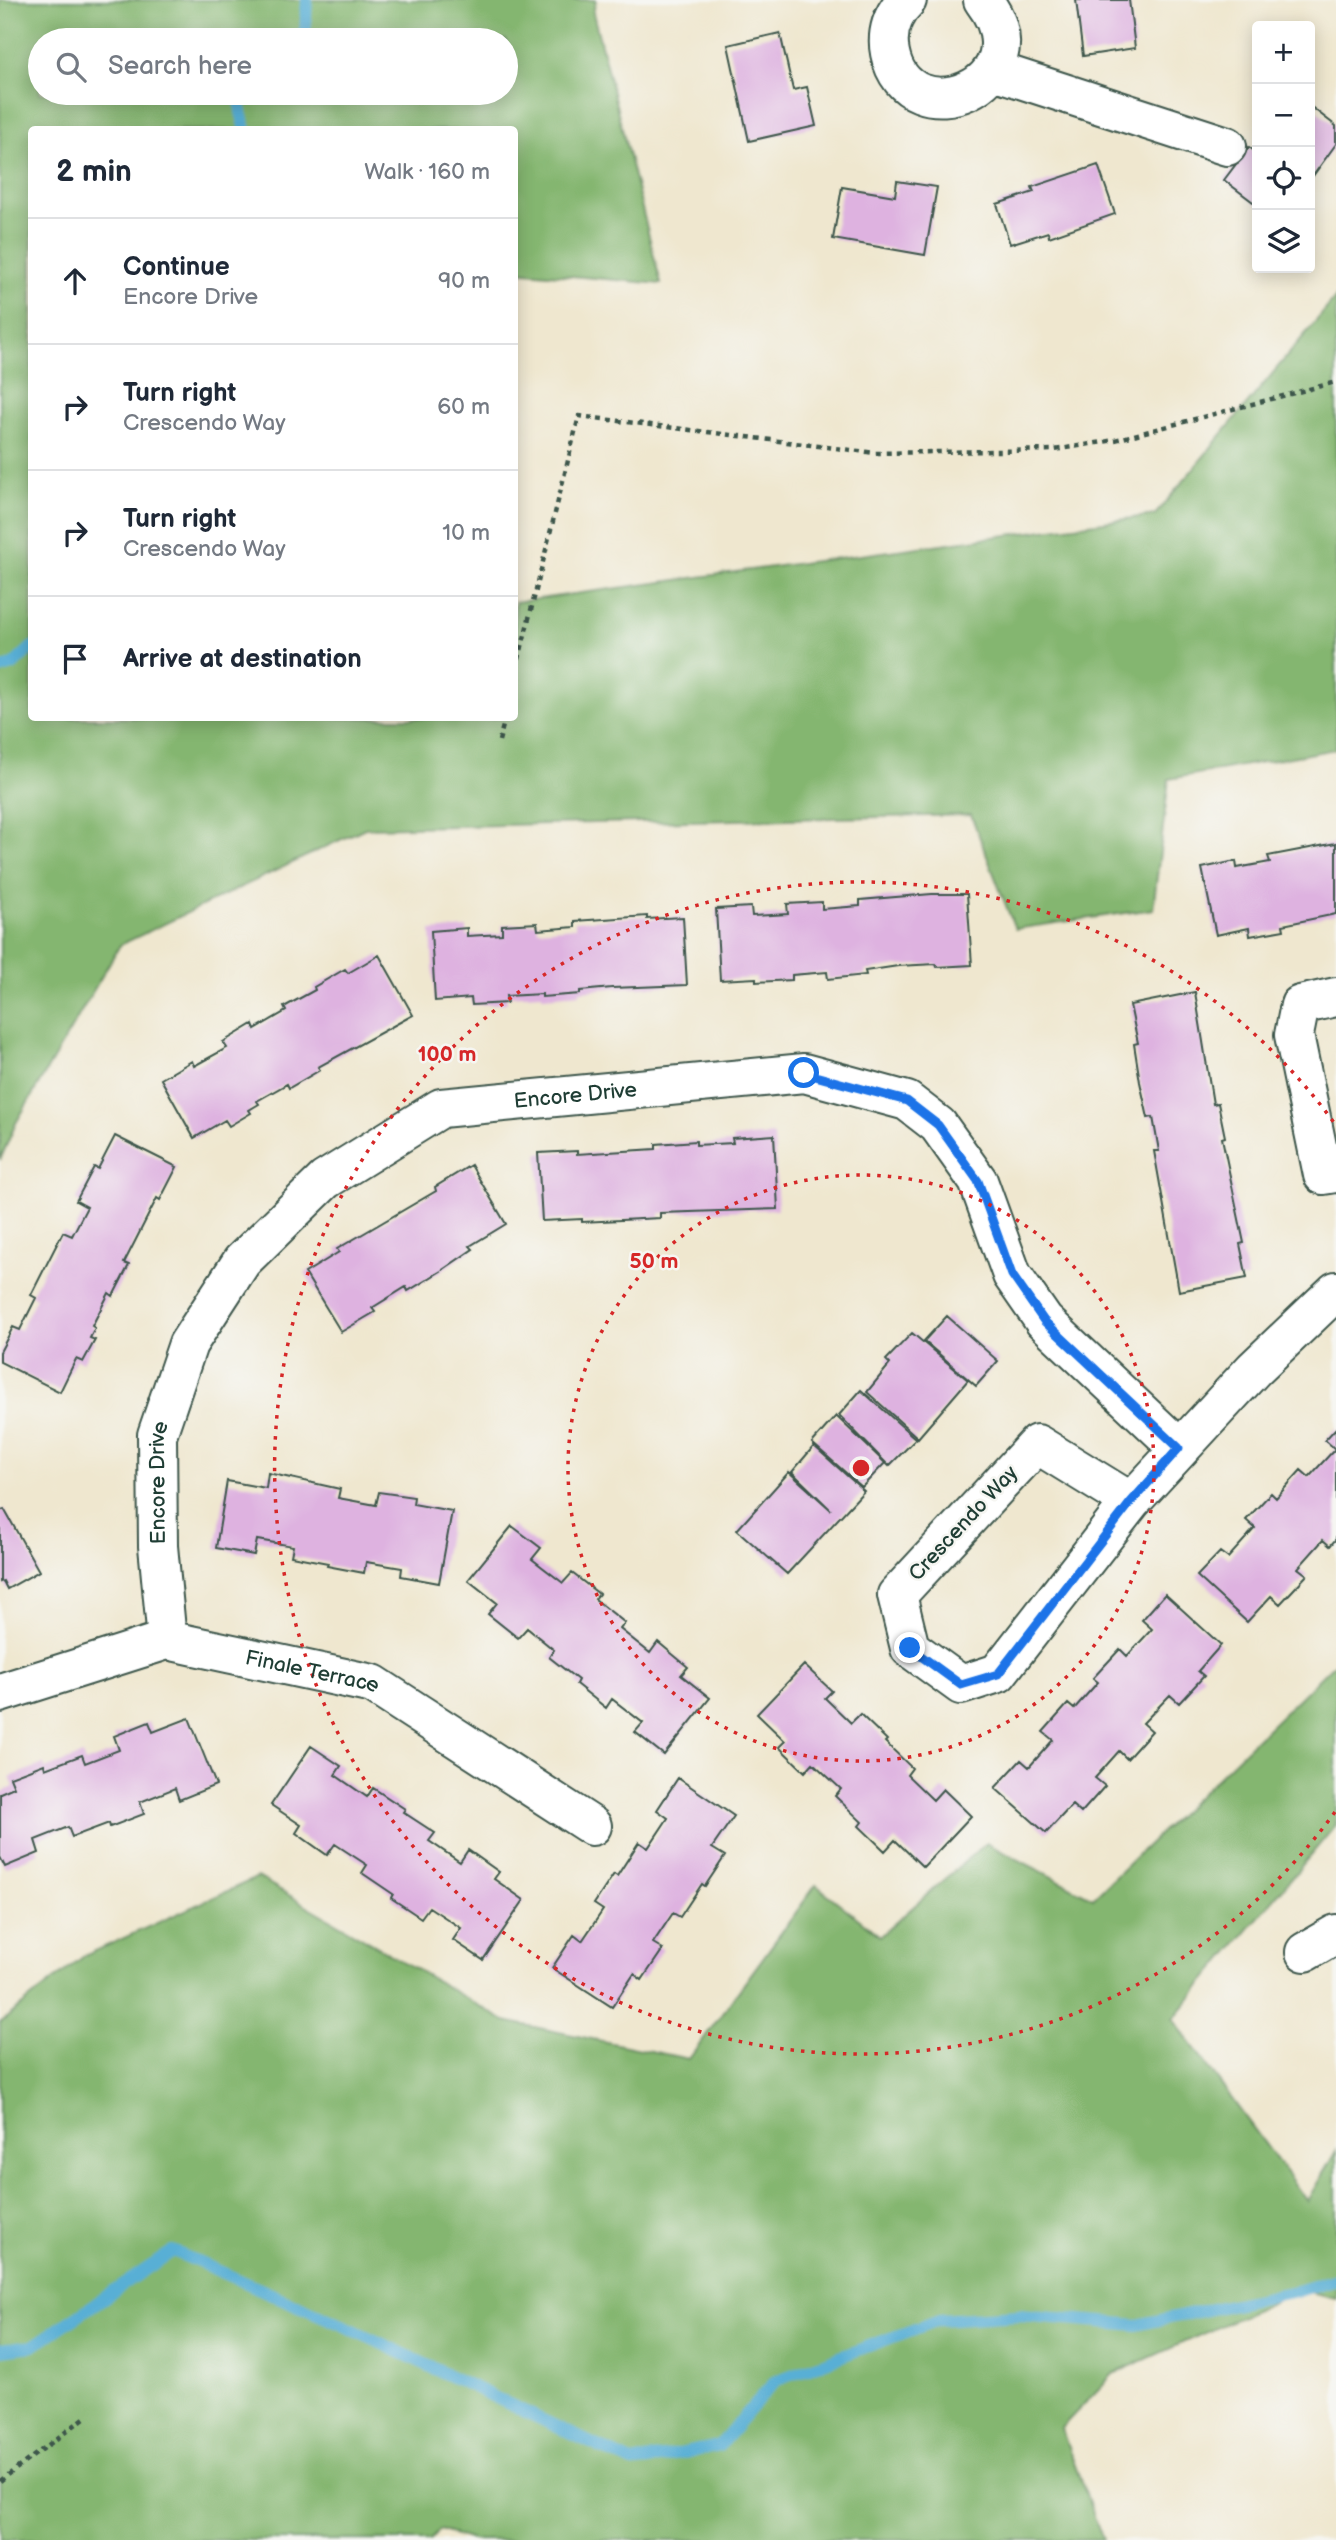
<!DOCTYPE html>
<html lang="en">
<head>
<meta charset="utf-8">
<style>
  body { margin:0; font-family:"Balsamiq Sans",sans-serif; background:#f2f2f3; color:#1f2937 }
  .controls { position:absolute; right:21px; top:21px; display:grid; overflow:hidden; border-radius:7px; box-shadow:0 4px 18px #0003 }
  .controls button { width:63px; height:63px; display:grid; place-items:center; padding:0; border:0; border-bottom:2px solid #e0e1e3; background:#fff; color:#1f2937; font:35px sans-serif }
  .stop { position:absolute; width:21px; height:21px; margin:-16px; border:5px solid #1a73e8; border-radius:50%; background:#fff }
  .stop.end { background:#1a73e8; border-color:#fff; box-shadow:0 2px 7px #0008 }
  .list { margin:0; padding:0; list-style:none }
  h2 { display:flex; justify-content:space-between; align-items:center; height:91px; margin:0; padding:0 28px; font-size:30px }
  h2 small { font-size:23px; font-weight:400; color:#747a83 }
  .list li { display:grid; grid-template-columns:46px 1fr auto; gap:21px; align-items:center; box-sizing:border-box; height:126px; padding:0 28px; border-top:2px solid #e0e1e3 }
  .list b { display:block; font-size:26px; white-space:nowrap }
  .list p { margin:0; font-size:23px; white-space:nowrap; color:#747a83 }
  .list em { font-size:23px; font-style:normal; color:#747a83 }
  .icon { flex:none; width:38px; height:38px; fill:none; stroke:currentColor; stroke-width:2; stroke-linecap:round; stroke-linejoin:round }
  .map { position:relative; flex:none; width:1336px; height:2540px; overflow:hidden }
  .search { position:absolute; background:#fff; box-shadow:0 4px 18px #0003; left:28px; top:28px; width:490px; height:77px; display:flex; align-items:center; gap:18px; box-sizing:border-box; padding:0 24px; border-radius:38px; color:#747a83; font-size:26px }
  .panel { position:absolute; background:#fff; box-shadow:0 4px 18px #0003; left:28px; top:126px; width:490px; height:595px; border-radius:7px }
  .map>svg:first-child { display:block }
  .forest { fill:#84b670; stroke:#527a52; stroke-width:2; fill-rule:evenodd }
  .lines { fill:none; stroke-linecap:round; stroke-linejoin:round }
  .stream { stroke:#58afd5; stroke-width:12 }
  .building { fill:#deb2e0 }
  .minor-casing { stroke:#3e564b; stroke-width:42 }
  .path { stroke:#3e564b; stroke-width:4.5; stroke-dasharray:5 5; stroke-linecap:butt }
  .minor { stroke:#fff; stroke-width:38 }
  .route { stroke:#1a73e8; stroke-width:9 }
  .ring { fill:none; stroke:#d62828; stroke-width:3.5; stroke-dasharray:3.5 7 }
  .labels { text-anchor:middle; stroke-width:5; stroke-linejoin:round; paint-order:stroke }
  .street-label { font-size:21px; fill:#1f3d34; stroke:#f6f6f2 }
  .centre { fill:#d62828; stroke:#f6f6f2; stroke-width:3.5 }
  .ring-label { font-size:21px; text-anchor:middle; font-weight:bold; fill:#d62828; stroke:#f6f6f2; stroke-width:5; stroke-linejoin:round; paint-order:stroke }
</style>
</head>
<body>
<div class="map">
<svg width="1336" height="2540" viewBox="0 0 1336 2540">
  <rect width="100%" height="100%" fill="#f6f6f2"/>
  <filter id="ink" filterUnits="userSpaceOnUse"><feTurbulence type="fractalNoise" baseFrequency=".0143" numOctaves="2"/><feDisplacementMap in="SourceGraphic" scale="14" xChannelSelector="R" yChannelSelector="G"/><feConvolveMatrix kernelMatrix="1 2 1 2 8 2 1 2 1" color-interpolation-filters="sRGB"/></filter>
  <filter id="wash" filterUnits="userSpaceOnUse"><feTurbulence type="fractalNoise" baseFrequency=".00686" numOctaves="4" result="noise"/><feDisplacementMap in="SourceGraphic" scale="28" xChannelSelector="R" yChannelSelector="G"/><feGaussianBlur stdDeviation="1.57" result="paint"/><feColorMatrix in="noise" values="0 0 0 0 0 0 0 0 0 0 0 0 0 0 0 0 0 1.4 0 .05"/><feComposite in="paint" operator="in"/></filter>
  <g filter="url(#wash)">
    <rect width="100%" height="100%" fill="#efe7cf"/>
    <path class="forest" d="M0,0H596L593,13L661,284L515,271L514,130H32V718H514L515,602L1155,515L1336,297V749L1169,779L1153,909L1015,929L971,815L365,828L120,945L16,1123L0,1160ZM40,40H506V93H40Z
      M1336,1662V1825L1173,2019L1307,2201L1336,2151V2298L1300,2290L1113,2374L1061,2428L1103,2540H472L440,2530L430,2540H0V2023L84,1956L258,1877L505,2021L689,2059L816,1885L880,1936L986,1843L1093,1898Z"/>
    <g class="lines">
      <path class="stream" d="M282,40L305,34L307,0
        M240,93L241,112L246,130
        M0,669L13,665L32,647
        M0,2350L33,2346L173,2251L347,2327L633,2463L719,2446L775,2381L939,2320L1019,2315L1137,2325L1300,2290L1336,2279"/>
    </g>
    <g id="blocks">
      <path class="building" d="M1076,0H1129L1135,48L1083,56Z
        M780,33L793,90L807,87L816,126L749,141L728,45Z
        M1310,106L1336,126V144L1310,180Z
        M1249,147L1257,153V205L1224,180Z
        M1098,165L1115,214L1049,237L1048,232L1010,244L997,204L1034,192L1032,187Z
        M897,181L937,187L925,255L833,239L842,187L895,196Z
        M1336,843V914L1283,925L1284,930L1250,936L1249,928L1216,935L1202,868L1236,861L1237,868L1270,862L1268,856Z
        M932,894H967L972,965L937,967L936,964L898,966L865,971L866,975L828,979L827,972L792,975V980L756,982V978L720,980L716,909L751,907L752,916L788,914L787,904L822,902V909L860,906V900Z
        M647,916V919L683,917L687,985L612,988L580,991V994L542,997V994L506,996L507,1003L472,1005L471,998L435,1001L431,931L467,928V936L502,934V925L537,923L538,930L575,927V921Z
        M379,955L413,1015L318,1067L320,1070L289,1088L287,1084L257,1101L259,1104L249,1110L251,1113L229,1126L225,1120L194,1138L161,1079L192,1061L194,1066L227,1048L223,1042L253,1024L255,1029L286,1011L284,1007L315,990L314,987L345,969L348,973Z
        M1195,992L1213,1104L1218,1103L1225,1137L1222,1138L1244,1243L1240,1244L1247,1278L1179,1291L1154,1151H1159L1153,1117L1148,1118L1140,1082L1134,1044L1138,1043L1130,1005Z
        M774,1135L778,1209L660,1213V1218L582,1222V1219L542,1221L538,1153L577,1151V1154L656,1149V1144L696,1141V1145L733,1143L732,1138Z
        M115,1136L177,1167L160,1200L157,1198L124,1263L129,1265L113,1296L109,1293L92,1326L95,1328L90,1338L95,1340L83,1362L76,1359L60,1392L0,1362V1352L13,1327L20,1330L36,1298L31,1295L63,1232L72,1236L87,1207L76,1201L94,1167L98,1169Z
        M471,1165L506,1224L470,1246L473,1249L441,1271L408,1291L406,1287L372,1308L375,1312L341,1332L305,1273L339,1252L337,1249L436,1191L435,1187Z
        M947,1316L998,1361L976,1386L924,1341Z
        M912,1333L968,1380L918,1438L867,1392L890,1364L886,1360Z
        M861,1390L916,1439L889,1466L839,1415Z
        M836,1416L885,1463L862,1487L812,1443Z
        M1336,1428V1539L1330,1546L1323,1540L1298,1568L1307,1575L1280,1604L1271,1596L1247,1622L1197,1576L1220,1552L1228,1558L1255,1528L1246,1520L1271,1493L1276,1498L1301,1470L1309,1477L1335,1449L1325,1440Z
        M814,1446L864,1491L787,1574L737,1530L789,1472L831,1510L792,1472Z
        M268,1473L340,1489L338,1498L376,1505L379,1492L414,1497L413,1504L452,1511L439,1583L401,1576L402,1568L366,1562L364,1573L327,1566L328,1563L291,1556L293,1546L257,1540L254,1555L216,1548L227,1481L266,1488Z
        M4,1509L39,1571L7,1589L3,1581L0,1582V1511Z
        M512,1526L541,1548L532,1559L563,1583L572,1573L599,1594L595,1599L625,1623L620,1629L650,1653L658,1642L688,1667L681,1675L710,1698L664,1755L635,1732L643,1723L612,1699L606,1708L576,1684L578,1680L549,1657L554,1650L527,1628L518,1638L488,1614L497,1603L468,1580Z
        M1165,1594L1221,1645L1198,1671L1204,1676L1179,1703L1170,1695L1143,1723L1152,1731L1127,1759L1119,1751L1095,1778L1105,1786L1081,1813L1072,1805L1046,1833L995,1788L1021,1760L1029,1767L1053,1740L1043,1732L1068,1704L1074,1709L1098,1682L1093,1678L1120,1649L1127,1656L1152,1629L1142,1620Z
        M804,1665L832,1691L825,1698L851,1723L860,1714L887,1740L885,1742L912,1768L907,1775L933,1800L943,1789L971,1816L923,1867L895,1840L885,1851L859,1826L862,1822L835,1796L841,1789L813,1763L805,1772L779,1747L785,1741L757,1714Z
        M189,1718L216,1785L179,1800L175,1788L140,1802L144,1814L110,1827L109,1823L72,1837L68,1827L35,1840L39,1853L5,1867L0,1857V1793L14,1787L10,1777L44,1764L45,1769L82,1755L85,1763L119,1750L114,1736L149,1722L153,1732Z
        M311,1746L341,1766L335,1775L367,1797L373,1788L405,1809L403,1812L435,1833L429,1841L460,1862L468,1850L499,1872L494,1879L524,1900L483,1960L453,1940L461,1928L429,1907L421,1918L391,1898L393,1894L362,1873L367,1865L335,1844L327,1855L296,1833L301,1825L271,1805Z
        M678,1778L734,1816L712,1848L725,1856L705,1886L702,1884L680,1917L673,1913L653,1943L663,1949L642,1980L634,1974L612,2007L552,1968L574,1935L582,1941L603,1910L594,1904L614,1874L617,1876L639,1842L648,1848L668,1818L657,1810Z"/>
    </g>
  </g>
  <g filter="url(#ink)">
    <use href="#blocks" fill-opacity="0" stroke="#3e564b" stroke-width="2"/>
    <g class="lines">
      <defs>
        <g id="minor">
          <path d="M907,0C892,14 886,33 890,53C907,139 1048,85 983,0"/>
          <path d="M993,70L1227,146"/>
          <path d="M1336,997L1300,1005L1294,1035L1323,1175L1336,1173"/>
          <path d="M1131,1502L1037,1444L897,1595L910,1648L961,1685L998,1673L1131,1502L1254,1369L1336,1291"/>
          <path id="s1" d="M167,1640L158,1546L157,1435L188,1344L242,1261L325,1180L441,1108L804,1073L907,1101L938,1125L978,1181L1012,1275L1044,1321L1179,1448"/>
          <path id="s2" d="M0,1693L167,1640L373,1684L592,1826"/>
          <path d="M1305,1952L1336,1934"/>
        </g>
      </defs>
      <use href="#minor" class="minor-casing"/>
      <path class="path" d="M514,679L579,416L875,453L1054,450L1115,440L1336,382
        M499,741L505,718
        M0,2481L87,2416"/>
      <use href="#minor" class="minor"/>
    </g>
  </g>
  <g class="lines" filter="url(#ink)">
    <path class="route" d="M804,1073L907,1101L938,1125L978,1181L1012,1275L1044,1321L1179,1448L1131,1502L998,1674L961,1685L910,1648"/>
  </g>
  <g class="ring">
    <circle cx="861" cy="1468" r="293"/>
    <path d="M1335 1812A586 586 0 1 1 1335 1124"/>
  </g>
  <g class="labels">
    <g class="street-label">
      <text dy="7" stroke="none"><textPath href="#s1" startOffset="788">Encore Drive</textPath></text>
      <text dy="7" stroke="none"><textPath href="#s1" startOffset="158">Encore Drive</textPath></text>
      <text transform="translate(963 1523) rotate(-47)" y="7">Crescendo Way</text>
      <text dy="7" stroke="none"><textPath href="#s2" startOffset="324">Finale Terrace</textPath></text>
    </g>
  </g>
  <circle cx="861" cy="1468" r="10" class="centre"/>
  <g class="ring-label">
    <text x="447" y="1061">100 m</text>
    <text x="654" y="1268">50 m</text>
  </g>
</svg>
<div class="controls">
<button>+</button>
<button>−</button>
<button><svg class="icon" aria-label="locate" viewBox="0 0 24 24"><circle cx="12" cy="12" r="6"/><path d="M12 2v4M12 18v4M2 12h4M18 12h4"/></svg></button>
<button><svg class="icon" aria-label="layers" viewBox="0 0 24 24"><path d="M12 4l9 5-9 5-9-5zM3 14l9 5 9-5"/></svg></button>
</div>
<div class="stop" style="left:804px;top:1073px"></div>
<div class="stop end" style="left:910px;top:1648px"></div>
<div class="search"><svg class="icon" aria-label="search" viewBox="0 0 24 24"><circle cx="10" cy="10" r="6"/><path d="M15 15l6 6"/></svg>Search here</div>
<section class="panel">
<h2>2 min<small>Walk · 160 m</small></h2>
<ul class="list">
<li><svg class="icon" aria-label="ahead" viewBox="0 0 24 24"><path d="M12 20V5M6 11l6-6 6 6"/></svg><div><b>Continue</b><p>Encore Drive</p></div><em>90 m</em></li>
<li><svg class="icon" aria-label="right" viewBox="0 0 24 24"><path d="M7 20v-9h11M14 6l5 5-5 5"/></svg><div><b>Turn right</b><p>Crescendo Way</p></div><em>60 m</em></li>
<li><svg class="icon" aria-label="right" viewBox="0 0 24 24"><path d="M7 20v-9h11M14 6l5 5-5 5"/></svg><div><b>Turn right</b><p>Crescendo Way</p></div><em>10 m</em></li>
<li><svg class="icon" aria-label="arrive" viewBox="0 0 24 24"><path d="M6 21V4h12l-3 4 3 4H6"/></svg><div><b>Arrive at destination</b></div></li>
</ul>
</section>
</div>
</body>
</html>
